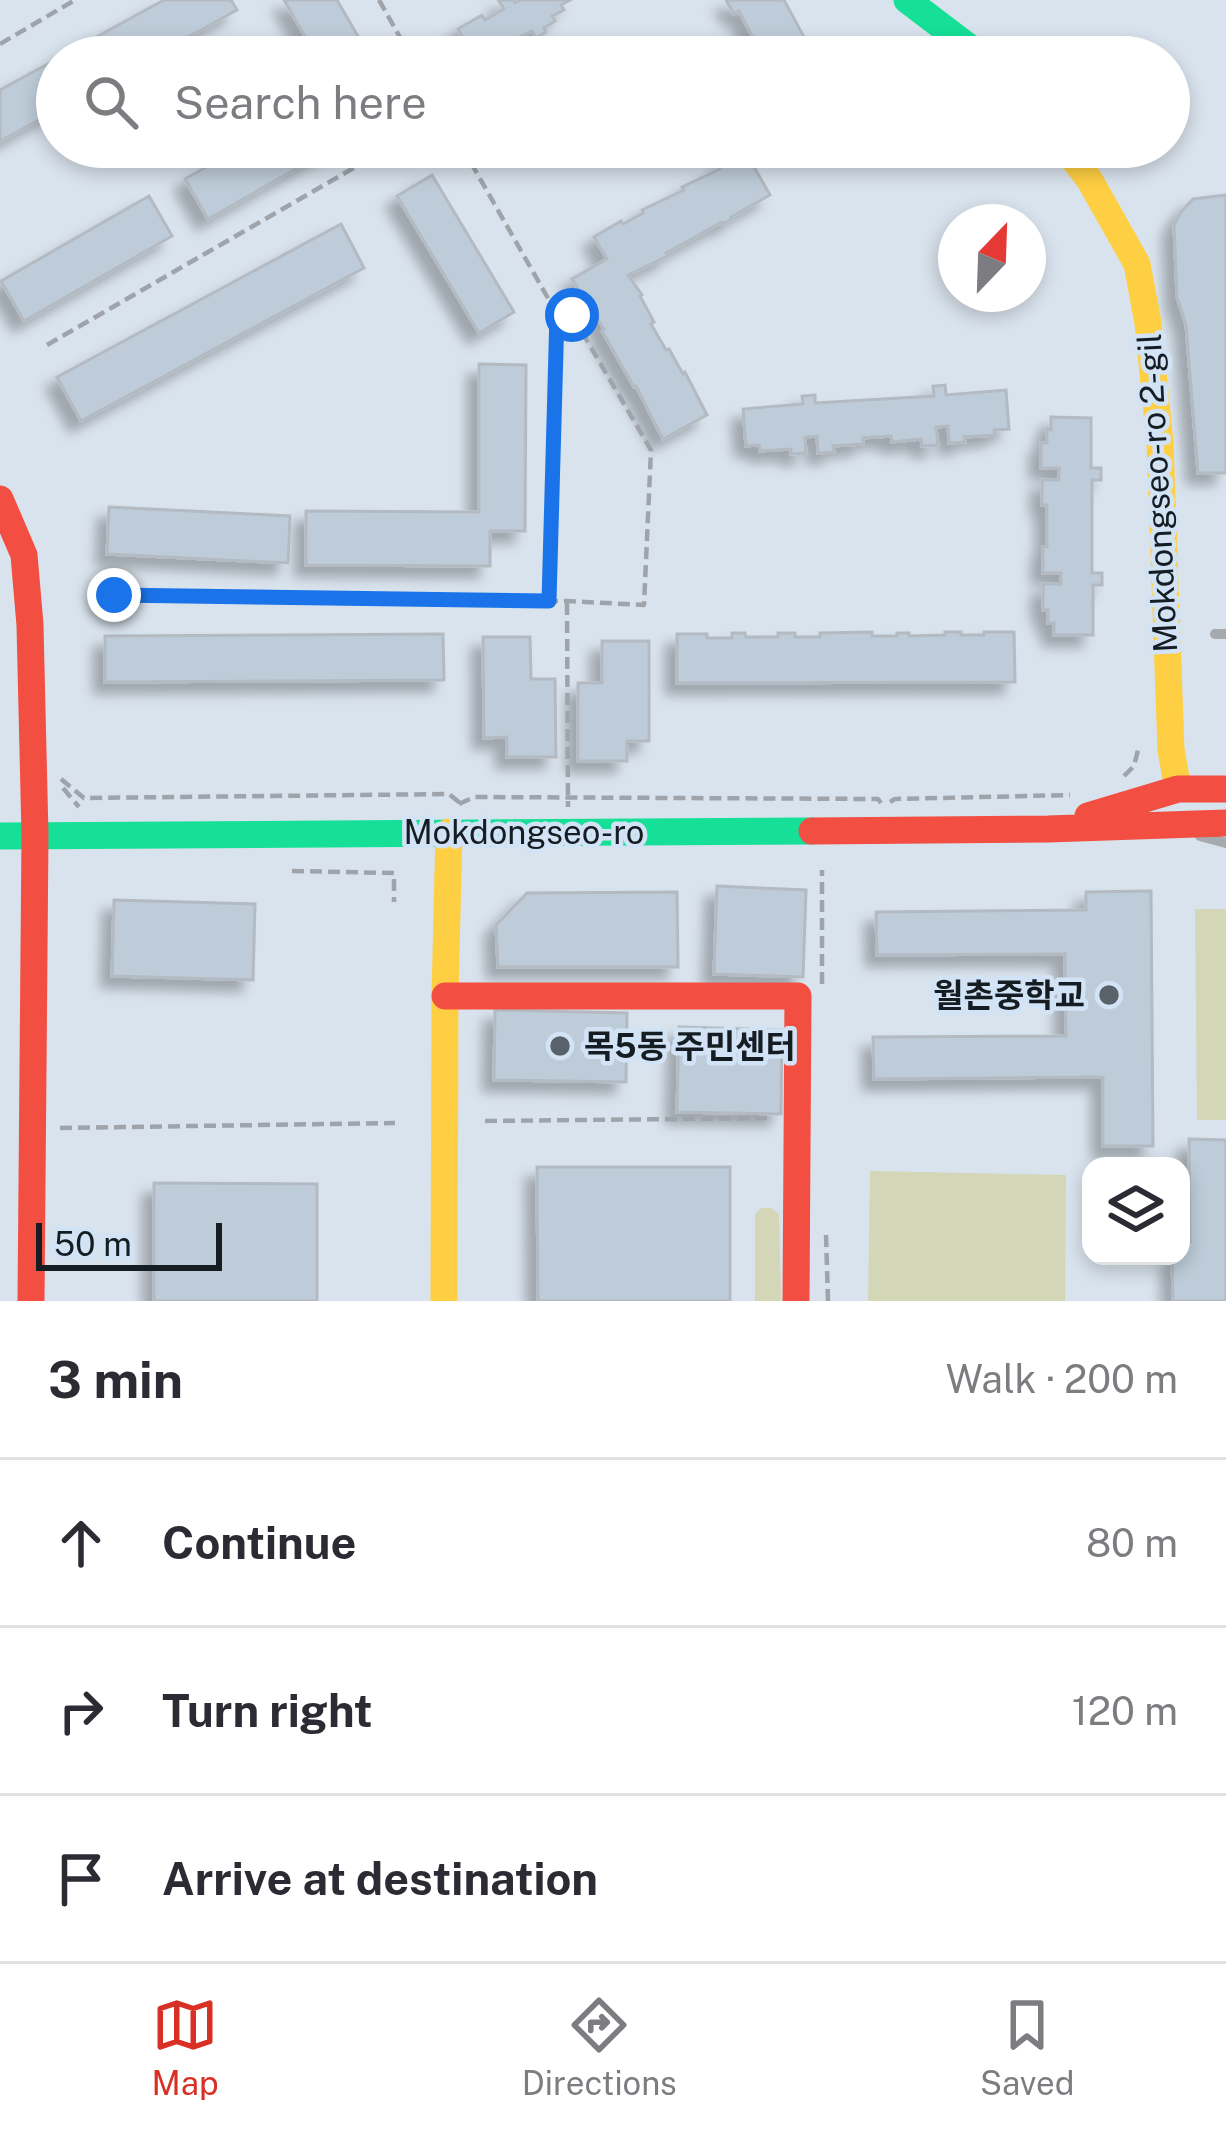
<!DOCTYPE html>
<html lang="en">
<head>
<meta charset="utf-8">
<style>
  body { margin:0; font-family:"Public Sans","Noto Sans KR",sans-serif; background:#f7f7f7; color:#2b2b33 }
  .controls { position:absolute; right:36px; bottom:36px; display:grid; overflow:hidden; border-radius:24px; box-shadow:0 6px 18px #0003 }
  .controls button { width:108px; height:108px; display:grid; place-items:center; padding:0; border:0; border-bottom:3px solid #e1e1e2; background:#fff; color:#2b2b33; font:60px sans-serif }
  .compass { position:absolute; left:938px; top:204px; width:108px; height:108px; border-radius:50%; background:#fff; box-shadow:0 6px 18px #0003; rotate:23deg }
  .scale { position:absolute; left:36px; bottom:30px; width:186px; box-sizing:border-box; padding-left:12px; border:6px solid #151c22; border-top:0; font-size:33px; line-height:42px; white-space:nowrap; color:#151c22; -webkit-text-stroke:9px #d1e3f5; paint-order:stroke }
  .stop { position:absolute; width:36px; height:36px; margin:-27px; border:9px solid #1a73e8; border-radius:50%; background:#fff }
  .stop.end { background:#1a73e8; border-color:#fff; box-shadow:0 3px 12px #0008 }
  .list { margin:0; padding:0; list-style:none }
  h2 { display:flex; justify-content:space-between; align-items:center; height:156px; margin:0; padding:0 48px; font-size:51px }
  h2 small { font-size:39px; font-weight:400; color:#7c7c81 }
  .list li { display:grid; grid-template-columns:78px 1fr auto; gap:36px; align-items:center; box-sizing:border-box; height:168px; padding:0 48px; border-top:3px solid #e1e1e2 }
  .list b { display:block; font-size:45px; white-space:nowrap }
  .list em { font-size:39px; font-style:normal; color:#7c7c81 }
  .icon { flex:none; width:66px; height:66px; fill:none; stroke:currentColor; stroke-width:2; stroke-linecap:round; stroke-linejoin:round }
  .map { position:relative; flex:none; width:1226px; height:1301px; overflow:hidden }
  .search { position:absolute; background:#fff; box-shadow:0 6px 18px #0003; left:36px; right:36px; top:36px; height:132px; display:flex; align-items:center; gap:30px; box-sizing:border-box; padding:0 42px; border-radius:66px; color:#7c7c81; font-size:45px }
  .sheet { height:660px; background:#fff }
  nav { display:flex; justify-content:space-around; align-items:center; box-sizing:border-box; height:168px; border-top:3px solid #e1e1e2; background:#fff; font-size:33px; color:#7c7c81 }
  nav a { display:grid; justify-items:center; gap:6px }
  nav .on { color:#d93025 }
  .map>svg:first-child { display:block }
  .green { fill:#d3d6b7 }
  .building { fill:#beccd9; stroke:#b3bac2; stroke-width:3; filter:url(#shadow) }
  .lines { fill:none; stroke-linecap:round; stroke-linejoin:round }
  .path { stroke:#9fa4aa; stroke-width:4.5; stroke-dasharray:12 6; stroke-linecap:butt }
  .lane { stroke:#a6aaaf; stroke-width:10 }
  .fast { stroke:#16e098; stroke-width:27 }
  .slow { stroke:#ffcf43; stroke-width:27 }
  .jam { stroke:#f24e42; stroke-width:27 }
  .route { stroke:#1a73e8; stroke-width:15 }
  .poi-dot { fill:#5a6269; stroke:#d1e3f5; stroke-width:4.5 }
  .labels { text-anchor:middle; stroke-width:9; stroke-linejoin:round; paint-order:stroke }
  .street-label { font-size:33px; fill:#151c22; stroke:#d1e3f5 }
  .poi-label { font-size:33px; font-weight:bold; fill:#151c22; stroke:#d1e3f5; text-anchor:end }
</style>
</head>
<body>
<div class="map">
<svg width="1226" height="1301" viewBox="0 0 1226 1301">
  <defs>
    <filter id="shadow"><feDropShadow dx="-11" dy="11" stdDeviation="6" flood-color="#0004"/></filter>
  </defs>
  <rect width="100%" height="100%" fill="#d9e3ed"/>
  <path class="green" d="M1195,909H1226V1120H1197Z
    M870,1171L1066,1175L1065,1301H868Z
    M761,1208H771L779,1214L781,1301H755V1214Z"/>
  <path class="building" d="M164,0H231L237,10L152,57H60Z
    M284,0H337L370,57H317Z
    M502,0H514L515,3L520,0H570L561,5L564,10L552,16L555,21L544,28L546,32L536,38L532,31L520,37L525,45L515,51L512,46L501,52L498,47L487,53L484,48L473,55L458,29L482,15L485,20L504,9L499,1Z
    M726,0H784L811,50L820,45L826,55L759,57L755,51L759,49L739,11L734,14Z
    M57,59V110L0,141V90Z
    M242,147H334L208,219L185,179Z
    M745,151L770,195L731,217L732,219L723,224L722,222L666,253L668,256L628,275L642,295L640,296L654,322L651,324L666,350L669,349L683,374L685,372L707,415L663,439L636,386L634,387L602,331L604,329L572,279L607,259L594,237L621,221L623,224L643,213L642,210L684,190L682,187L720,169L718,166Z
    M432,175L514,312L479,333L397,196Z
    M1226,195V473H1198L1186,325L1177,297L1174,226L1180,213L1193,199Z
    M149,196L172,236L24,321L1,281Z
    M341,224L364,268L81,421L57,377Z
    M479,364L526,365L525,531H490V566L306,565V511L479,512Z
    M945,385L946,395L1006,390L1009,429L994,430L995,435L964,437L965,442L949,443L948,426L936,427L938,445L922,446L921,439L892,442L891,436L863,438V444L833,446L834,452L818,453L817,436L805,437L806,453L791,454V449L760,451L759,445L746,446L743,409L803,404L802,396L815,395V403L934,396L933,386Z
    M1051,417L1091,418V468H1101V480H1092V573H1102V585H1093V635H1054V623H1048V610H1043V584H1061V573H1043V547H1047V505H1042V480H1059V468H1041V443H1047V429L1051,430Z
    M109,507L290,516L288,563L107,554Z
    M872,632V636H897V633H909V636L945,635V632H961V635H984V632H1014L1015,682L677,683V634H707V638H732V633H745L746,637H778V633H795V637H820V633Z
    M443,634L444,680L105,682V636Z
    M483,637H530L531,679H555L556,757H507V737L484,738Z
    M602,641H649V741H627V761H578V683H602Z
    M717,886L806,890L803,977L714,974Z
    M1151,891L1153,1146H1103V1077L874,1079L873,1037L1066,1036L1065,954L877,955L876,912L1086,910V892Z
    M677,892L678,967H498L496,925L527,893Z
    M114,900L255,904L253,980L112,976Z
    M495,1010L627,1013L626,1082L494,1080Z
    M679,1027L782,1030L781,1114L677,1112Z
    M1189,1139L1226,1140V1301H1173L1172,1256H1181V1243L1190,1242Z
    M537,1167H730V1301H538Z
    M154,1183L317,1184V1301H154Z"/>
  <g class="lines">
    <path class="path" d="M379,0L411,57
      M0,44L75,0
      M462,147L557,314L549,601
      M47,345L390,147
      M114,595L567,601L644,605L651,450L572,315L557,314
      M567,603L568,807
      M1124,776L1134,766L1138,750
      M61,779L84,798L449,794L460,803
      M63,788L79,807
      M890,802L895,799L1070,795
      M459,804L474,797L878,799L881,803
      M292,871L394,873V902
      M822,984V870
      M485,1121L773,1118
      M60,1128L395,1123
      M826,1235L828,1301"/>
    <path class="lane" d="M1215,634H1226
      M1200,836L1226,843"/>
    <path class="fast" d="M907,0L982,57
      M0,836L812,831"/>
    <path class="slow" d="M1064,147L1089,179L1137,264L1148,323L1160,443L1171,750L1178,789
      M444,1301L445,996L449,832"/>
    <path class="jam" d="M0,499L24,555L30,625L35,835L31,1301
      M1088,816L1178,789H1226
      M812,831L1048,829L1226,823
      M445,996H798L796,1301"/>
  </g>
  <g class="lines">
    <path class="route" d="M114,595L549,601L557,314L572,315"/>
  </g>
  <g class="poi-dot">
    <circle cx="1109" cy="995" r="12"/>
    <circle cx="560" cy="1046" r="12"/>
  </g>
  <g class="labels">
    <g class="street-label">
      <text transform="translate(1157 493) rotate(-93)" y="12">Mokdongseo-ro 2-gil</text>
      <text x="524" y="844">Mokdongseo-ro</text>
    </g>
    <g class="poi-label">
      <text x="1085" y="1007">월촌중학교</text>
      <text x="584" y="1058" text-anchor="start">목5동 주민센터</text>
    </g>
  </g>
</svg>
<div class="controls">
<button><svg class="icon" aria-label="layers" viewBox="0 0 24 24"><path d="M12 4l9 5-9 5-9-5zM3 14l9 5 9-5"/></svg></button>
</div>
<svg class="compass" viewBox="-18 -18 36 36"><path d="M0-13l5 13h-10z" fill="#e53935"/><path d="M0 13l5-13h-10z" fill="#7c7c81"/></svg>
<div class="scale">50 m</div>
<div class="stop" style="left:572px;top:315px"></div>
<div class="stop end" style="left:114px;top:595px"></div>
<div class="search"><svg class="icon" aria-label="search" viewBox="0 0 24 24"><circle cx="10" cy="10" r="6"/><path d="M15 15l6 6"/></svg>Search here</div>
</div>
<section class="sheet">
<h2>3 min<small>Walk · 200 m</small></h2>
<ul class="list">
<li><svg class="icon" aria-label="ahead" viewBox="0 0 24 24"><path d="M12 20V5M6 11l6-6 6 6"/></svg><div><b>Continue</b></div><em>80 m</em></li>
<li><svg class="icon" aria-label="right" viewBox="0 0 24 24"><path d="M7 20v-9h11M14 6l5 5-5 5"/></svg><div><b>Turn right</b></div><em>120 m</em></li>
<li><svg class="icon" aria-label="arrive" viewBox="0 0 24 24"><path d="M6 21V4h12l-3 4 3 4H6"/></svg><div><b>Arrive at destination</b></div></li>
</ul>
</section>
<nav>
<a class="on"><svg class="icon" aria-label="map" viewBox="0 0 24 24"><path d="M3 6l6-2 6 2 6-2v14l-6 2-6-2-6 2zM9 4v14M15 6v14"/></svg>Map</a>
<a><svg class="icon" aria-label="directions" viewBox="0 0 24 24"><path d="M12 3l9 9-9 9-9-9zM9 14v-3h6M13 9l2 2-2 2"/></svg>Directions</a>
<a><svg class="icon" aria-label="saved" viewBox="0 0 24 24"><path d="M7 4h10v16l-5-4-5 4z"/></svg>Saved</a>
</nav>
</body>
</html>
